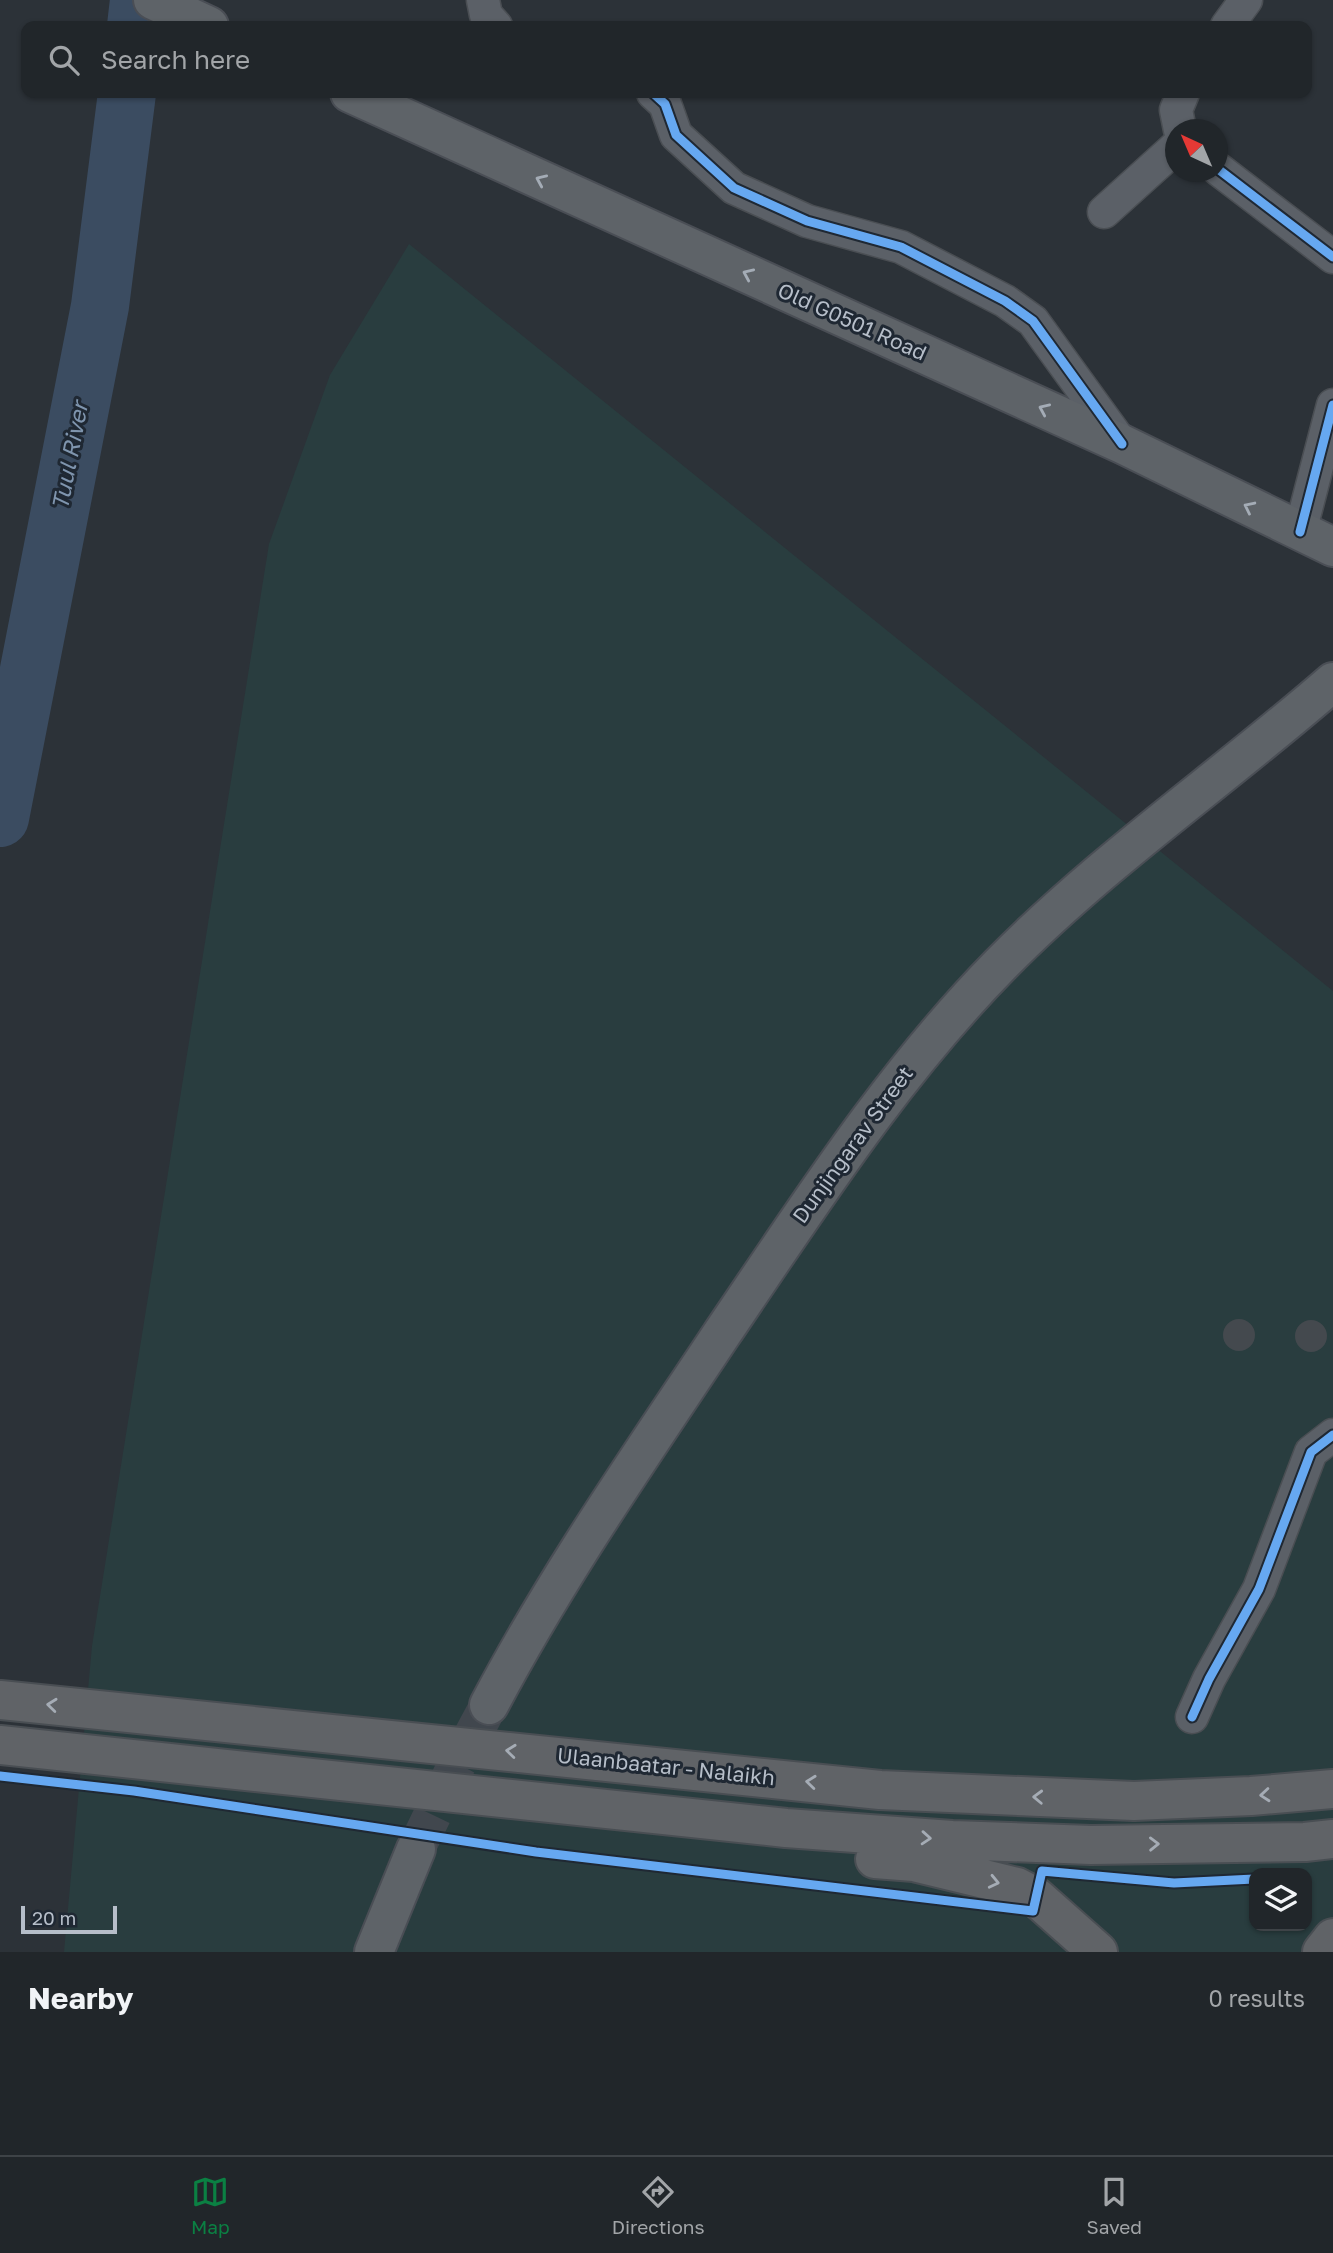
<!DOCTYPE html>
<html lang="en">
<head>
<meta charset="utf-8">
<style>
  body { margin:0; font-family:"Golos Text",sans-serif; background:#292e32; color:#f1f3f6 }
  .controls { position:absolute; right:21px; bottom:21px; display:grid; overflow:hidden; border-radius:14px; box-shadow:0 2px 5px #0004 }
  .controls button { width:63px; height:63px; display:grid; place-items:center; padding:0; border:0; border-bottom:2px solid #3e4347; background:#21262a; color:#f1f3f6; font:35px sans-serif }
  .compass { position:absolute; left:1165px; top:119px; width:63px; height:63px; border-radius:50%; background:#21262a; box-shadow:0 2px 5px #0004; rotate:316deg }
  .scale { position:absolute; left:21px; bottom:18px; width:96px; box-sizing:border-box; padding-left:7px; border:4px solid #b6bec9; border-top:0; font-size:19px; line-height:24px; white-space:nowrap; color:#b6bec9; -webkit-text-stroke:5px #1f2833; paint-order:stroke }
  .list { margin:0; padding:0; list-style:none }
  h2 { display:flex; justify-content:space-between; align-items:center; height:91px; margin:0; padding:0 28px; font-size:30px }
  h2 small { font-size:23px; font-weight:400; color:#a2a5a8 }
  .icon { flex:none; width:38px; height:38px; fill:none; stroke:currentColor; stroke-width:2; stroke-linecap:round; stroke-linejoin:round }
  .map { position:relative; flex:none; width:1333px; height:1952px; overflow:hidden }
  .search { position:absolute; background:#21262a; box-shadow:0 2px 5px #0004; left:21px; right:21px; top:21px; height:77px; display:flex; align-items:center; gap:18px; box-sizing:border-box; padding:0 24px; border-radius:14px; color:#a2a5a8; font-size:26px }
  .sheet { height:203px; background:#21262a }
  nav { display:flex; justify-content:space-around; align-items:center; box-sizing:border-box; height:98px; border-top:2px solid #3e4347; background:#21262a; font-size:19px; color:#a2a5a8 }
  nav a { display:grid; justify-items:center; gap:4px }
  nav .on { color:#0b8043 }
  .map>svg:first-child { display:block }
  .green { fill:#293d3f; fill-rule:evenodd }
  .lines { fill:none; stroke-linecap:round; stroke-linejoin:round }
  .river { stroke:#3b4c61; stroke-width:58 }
  .building { fill:#44494e }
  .major-tunnel { stroke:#41474e; stroke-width:38; stroke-dasharray:38 19; stroke-linecap:butt }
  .minor-casing { stroke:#4a4e53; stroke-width:35 }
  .major-casing { stroke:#4a4e55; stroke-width:42 }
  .highway-casing { stroke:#494e53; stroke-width:42 }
  .minor { stroke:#5b6067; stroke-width:32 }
  .major { stroke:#5e6368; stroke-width:38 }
  .highway { stroke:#606367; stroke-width:38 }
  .cycleway-casing { stroke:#1f2833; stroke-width:13 }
  .cycleway { stroke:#66a8f1; stroke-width:9 }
  .oneway { stroke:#a4acb6 }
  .oneway2 { stroke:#a5acb5 }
  .labels { text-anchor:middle; stroke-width:6; stroke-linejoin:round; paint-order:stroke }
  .street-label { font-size:21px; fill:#b6bec9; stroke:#1f2833 }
  .water-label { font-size:23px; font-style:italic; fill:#7f95ae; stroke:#1f2833 }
</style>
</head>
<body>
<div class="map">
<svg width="1333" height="1952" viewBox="0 0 1333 1952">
  <rect width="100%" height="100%" fill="#2c3238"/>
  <path class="green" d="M409,244L1333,991V1952H64L92,1646L269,544L330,375ZM1254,1873H1307V1926H1254Z"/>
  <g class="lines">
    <path class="river" d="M136,26L139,0
      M0,818L100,306L127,93"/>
  </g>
  <path class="building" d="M1223 1335a16 16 0 1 1 32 0a16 16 0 1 1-32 0Z
    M1295 1336a16 16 0 1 1 32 0a16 16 0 1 1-32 0Z"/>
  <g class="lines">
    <path class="major-tunnel" d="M416,1849L453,1772L489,1705"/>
    <defs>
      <path id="minor" d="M483,0L486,15L496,26
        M1227,26L1246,0
        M653,93L665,104L676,135L734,188L807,221L901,247L1005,301L1033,321L1122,444
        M1180,130L1176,110L1183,93
        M1218,169L1333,257
        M1104,212L1176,147
        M1300,532L1333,405
        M1192,1717L1209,1679L1259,1589L1311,1452L1333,1435"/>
      <path id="major" d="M153,0L209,26
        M350,93L1122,444L1333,547
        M489,1705C557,1576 640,1457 721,1335C808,1207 891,1076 1000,965C1102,861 1223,778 1333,682
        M374,1952L416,1849"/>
      <path id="highway" d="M0,1700L880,1790L1134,1801L1251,1796L1333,1789
        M0,1745L786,1828L952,1840L1091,1845L1305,1842L1333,1839
        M875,1859L914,1862L1017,1887L1036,1897L1098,1952
        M1322,1952L1333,1938"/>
    </defs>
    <use href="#minor" class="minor-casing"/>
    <use href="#major" class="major-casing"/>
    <use href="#highway" class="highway-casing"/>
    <use href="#minor" class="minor"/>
    <use href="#major" class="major"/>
    <use href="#highway" class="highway"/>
    <defs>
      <path id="cycleway" d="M653,93L665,104L676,135L734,188L807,221L901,247L1005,301L1033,321L1122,444
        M1218,169L1333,257
        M1300,532L1333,405
        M1192,1717L1209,1679L1259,1589L1311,1452L1333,1435
        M0,1776L134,1791L536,1852L1033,1911L1042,1871L1174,1883L1254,1879"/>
    </defs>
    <use href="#cycleway" class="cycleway-casing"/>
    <use href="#cycleway" class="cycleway"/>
  </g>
  <defs><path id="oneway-chevron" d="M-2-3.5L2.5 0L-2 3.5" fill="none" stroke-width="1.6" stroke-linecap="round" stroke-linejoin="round" transform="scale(1.75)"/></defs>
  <g class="oneway">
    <use href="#oneway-chevron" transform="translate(541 180) rotate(-156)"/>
    <use href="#oneway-chevron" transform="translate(748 274) rotate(-156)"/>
    <use href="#oneway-chevron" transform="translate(1044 409) rotate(-156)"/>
    <use href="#oneway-chevron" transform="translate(1249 507) rotate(-154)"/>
  </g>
  <g class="oneway2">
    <use href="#oneway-chevron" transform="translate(52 1705) rotate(-174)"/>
    <use href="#oneway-chevron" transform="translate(511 1751) rotate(-174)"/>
    <use href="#oneway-chevron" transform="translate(811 1782) rotate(-174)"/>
    <use href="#oneway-chevron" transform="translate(1265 1795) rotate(175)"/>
    <use href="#oneway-chevron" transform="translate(1038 1797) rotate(-178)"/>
    <use href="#oneway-chevron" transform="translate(926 1838) rotate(4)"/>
    <use href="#oneway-chevron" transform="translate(1154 1844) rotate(-1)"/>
    <use href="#oneway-chevron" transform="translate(994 1882) rotate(13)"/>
  </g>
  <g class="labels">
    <g class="street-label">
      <text transform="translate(852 322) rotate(24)" y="7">Old G0501 Road</text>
      <text transform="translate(853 1145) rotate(-54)" y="7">Dunjingarav Street</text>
      <text transform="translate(666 1767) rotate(6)" y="7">Ulaanbaatar - Nalaikh</text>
    </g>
    <g class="water-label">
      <text transform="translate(70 456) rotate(-79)" y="8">Tuul River</text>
    </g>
  </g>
</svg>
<div class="controls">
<button><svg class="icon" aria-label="layers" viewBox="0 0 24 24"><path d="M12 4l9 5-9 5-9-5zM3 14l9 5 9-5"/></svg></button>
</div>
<svg class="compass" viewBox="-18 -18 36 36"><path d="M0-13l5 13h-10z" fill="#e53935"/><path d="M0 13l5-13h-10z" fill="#a2a5a8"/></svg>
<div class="scale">20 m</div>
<div class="search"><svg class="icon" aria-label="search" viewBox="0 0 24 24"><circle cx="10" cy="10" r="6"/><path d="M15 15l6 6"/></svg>Search here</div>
</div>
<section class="sheet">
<h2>Nearby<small>0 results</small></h2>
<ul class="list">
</ul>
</section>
<nav>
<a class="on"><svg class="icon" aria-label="map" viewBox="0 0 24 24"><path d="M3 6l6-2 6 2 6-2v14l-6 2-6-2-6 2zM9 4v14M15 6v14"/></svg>Map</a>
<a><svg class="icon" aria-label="directions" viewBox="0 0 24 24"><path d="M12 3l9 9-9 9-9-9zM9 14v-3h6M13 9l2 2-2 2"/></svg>Directions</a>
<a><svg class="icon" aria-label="saved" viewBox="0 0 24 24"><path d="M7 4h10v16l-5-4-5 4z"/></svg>Saved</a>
</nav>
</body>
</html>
